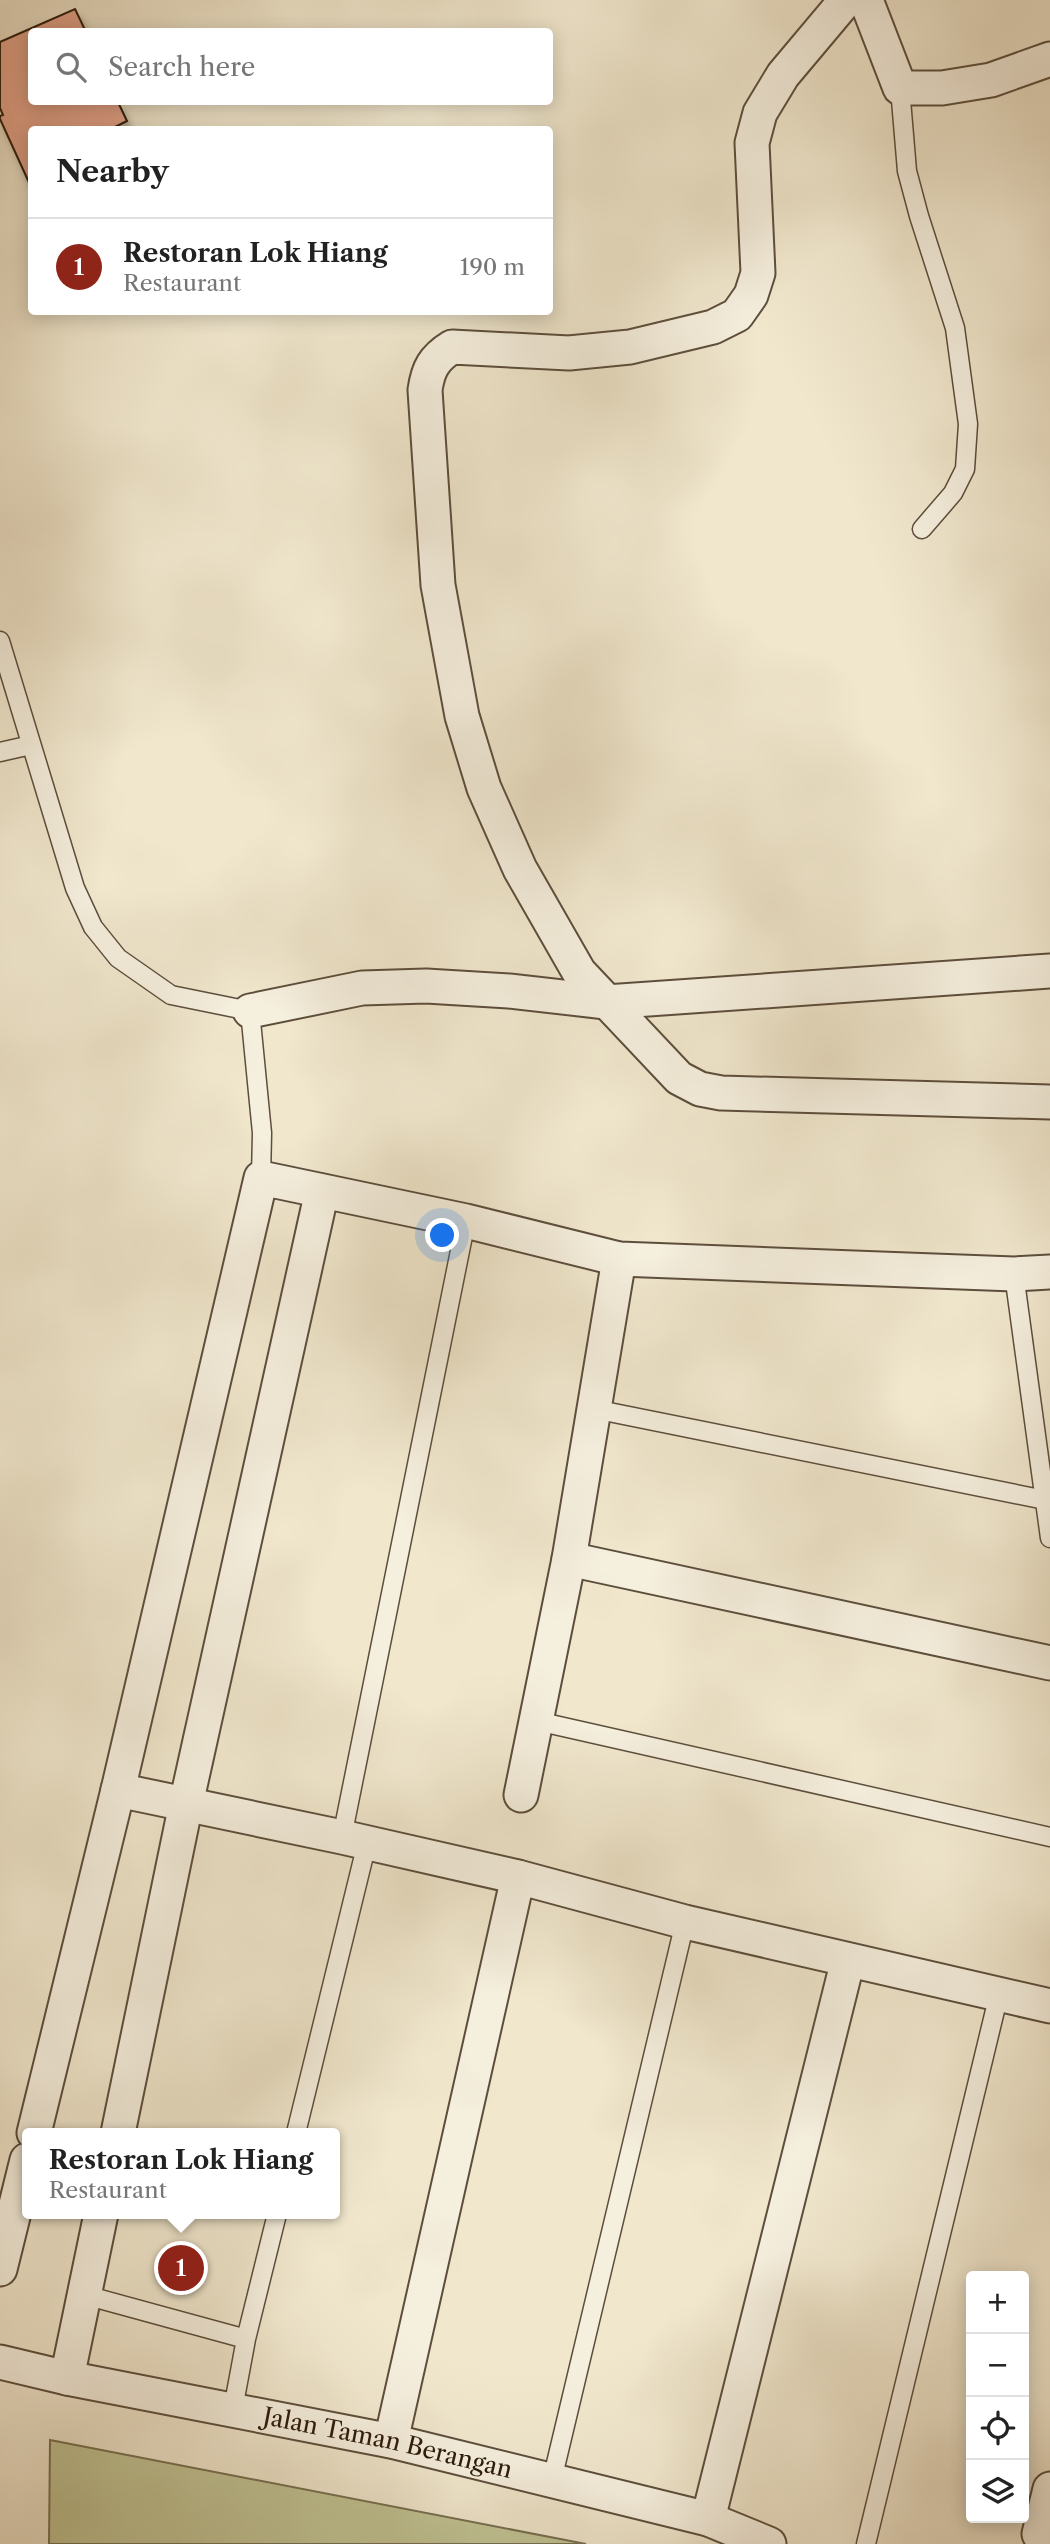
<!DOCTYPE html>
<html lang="en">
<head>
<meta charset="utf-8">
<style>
  body { margin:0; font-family:"Libre Caslon Text",serif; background:#f2f2f2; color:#222 }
  .controls { position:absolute; right:21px; bottom:21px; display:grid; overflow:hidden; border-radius:7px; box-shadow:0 4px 18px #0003 }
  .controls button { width:63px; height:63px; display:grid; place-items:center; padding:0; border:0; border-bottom:2px solid #e0e0e0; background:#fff; color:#222; font:35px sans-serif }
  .you { position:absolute; left:443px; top:1236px; width:24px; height:24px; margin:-18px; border:5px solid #fff; border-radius:50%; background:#1a73e8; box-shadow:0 0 0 10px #1a73e833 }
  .badge { display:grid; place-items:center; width:46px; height:46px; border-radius:50%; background:#8f2418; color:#fff; font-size:23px; font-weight:700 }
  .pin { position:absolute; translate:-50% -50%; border:4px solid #fff; box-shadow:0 2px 7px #0006 }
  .popup { position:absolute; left:22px; top:2128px; width:318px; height:91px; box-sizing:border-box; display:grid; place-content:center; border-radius:7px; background:#fff; filter:drop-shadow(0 2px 5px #0005); font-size:23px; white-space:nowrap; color:#767676 }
  .popup b { font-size:26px; color:#222 }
  .popup::after { content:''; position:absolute; left:50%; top:100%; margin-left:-14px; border:14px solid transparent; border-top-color:#fff }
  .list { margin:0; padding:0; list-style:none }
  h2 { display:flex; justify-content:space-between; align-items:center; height:91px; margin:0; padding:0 28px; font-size:30px }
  h2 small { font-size:23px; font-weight:400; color:#767676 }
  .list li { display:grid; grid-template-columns:46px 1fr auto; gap:21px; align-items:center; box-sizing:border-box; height:98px; padding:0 28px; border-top:2px solid #e0e0e0 }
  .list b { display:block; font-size:26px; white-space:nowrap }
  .list p { margin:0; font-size:23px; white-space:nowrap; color:#767676 }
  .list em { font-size:23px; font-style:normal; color:#767676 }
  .icon { flex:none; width:38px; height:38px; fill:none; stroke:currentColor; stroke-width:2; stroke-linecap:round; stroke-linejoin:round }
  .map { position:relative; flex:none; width:1050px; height:2544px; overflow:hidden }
  .search { position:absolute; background:#fff; box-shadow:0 4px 18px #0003; left:28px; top:28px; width:525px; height:77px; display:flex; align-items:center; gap:18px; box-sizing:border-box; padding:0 24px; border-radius:7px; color:#767676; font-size:26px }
  .panel { position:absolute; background:#fff; box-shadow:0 4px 18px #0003; left:28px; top:126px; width:525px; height:189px; border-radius:7px }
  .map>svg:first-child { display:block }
  .green { fill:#c0c394; stroke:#766f50; stroke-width:2 }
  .building { fill:#e8a78e; stroke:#2c1b0b; stroke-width:2; filter:url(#shadow) }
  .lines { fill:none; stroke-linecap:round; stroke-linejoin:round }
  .service-casing { stroke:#5d4e3c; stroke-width:21 }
  .minor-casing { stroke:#5d4e3c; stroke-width:37 }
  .service { stroke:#f5efde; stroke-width:18 }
  .minor { stroke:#f5efde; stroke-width:33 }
  .labels { text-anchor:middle; stroke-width:7; stroke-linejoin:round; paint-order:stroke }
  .street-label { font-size:24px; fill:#2c1b0b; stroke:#f5efde }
</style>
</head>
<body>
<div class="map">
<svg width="1050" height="2544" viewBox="0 0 1050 2544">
  <defs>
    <filter id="shadow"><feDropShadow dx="4.5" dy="8" stdDeviation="3.5" flood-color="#0004"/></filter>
  </defs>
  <rect width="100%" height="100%" fill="#f0e7cd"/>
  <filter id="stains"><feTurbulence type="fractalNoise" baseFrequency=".00286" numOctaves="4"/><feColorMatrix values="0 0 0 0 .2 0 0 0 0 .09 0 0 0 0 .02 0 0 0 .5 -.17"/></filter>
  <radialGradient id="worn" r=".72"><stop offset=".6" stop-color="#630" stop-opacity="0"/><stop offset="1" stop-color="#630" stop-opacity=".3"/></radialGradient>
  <path class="green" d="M50,2440L586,2544H49Z"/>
  <path class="building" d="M75,9L86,32H32V102H118L127,121L109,130H32V189L0,119V116L3,115L0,108V42Z"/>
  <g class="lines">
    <defs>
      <path id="service" d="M900,88L907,171L919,216L955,328L968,424L965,469L953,493L922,529
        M0,641L75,888L93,927L118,958L171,995L250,1011L262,1133L261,1178
        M0,752L31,745
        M1014,1274L1050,1538
        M594,1409L1045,1500
        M537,1721L1050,1837
        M342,1837L466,1221
        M296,2133L367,1843
        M85,2295L246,2339
        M233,2409L246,2339L277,2214
        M552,2480L685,1922
        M866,2544L999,1994"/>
      <g id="minor">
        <path d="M846,0L783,75L760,113L752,143L758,273L751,295L737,315L713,327L630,347L569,353L452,347C434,358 428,369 425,390L438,585L462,716L484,788L520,869L579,972L679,1078L700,1089L721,1093L1050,1102"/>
        <path d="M866,0L900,88H942L991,80L1050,59"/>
        <path d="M250,1011L362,988L426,986L509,991L606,1002L1050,971"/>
        <path d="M569,1559L1050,1663"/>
        <path d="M118,1790L342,1837L518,1877L685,1922L1050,2006"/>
        <path d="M521,1795L569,1559L619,1259"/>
        <path d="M34,2133L118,1790L261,1178L466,1221L619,1259L1014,1274L1050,1272"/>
        <path d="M118,2133L186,1804L322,1191"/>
        <path d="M0,2269L27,2160"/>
        <path id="s1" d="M0,2362L67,2378L391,2441L708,2519L769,2544"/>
        <path d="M67,2378L101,2214"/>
        <path d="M391,2441L518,1877"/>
        <path d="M708,2519L848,1960"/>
        <path d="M1039,2534L1050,2489"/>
      </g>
    </defs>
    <use href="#service" class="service-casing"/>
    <use href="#minor" class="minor-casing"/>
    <use href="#service" class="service"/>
    <use href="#minor" class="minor"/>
  </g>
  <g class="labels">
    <g class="street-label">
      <text dy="8" stroke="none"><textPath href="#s1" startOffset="396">Jalan Taman Berangan</textPath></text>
    </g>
  </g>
  <rect width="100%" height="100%" filter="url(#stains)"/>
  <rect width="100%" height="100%" fill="url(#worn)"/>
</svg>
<div class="controls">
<button>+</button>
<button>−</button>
<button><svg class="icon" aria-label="locate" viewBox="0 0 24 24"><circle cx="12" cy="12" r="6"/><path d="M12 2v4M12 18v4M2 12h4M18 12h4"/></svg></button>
<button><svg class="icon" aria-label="layers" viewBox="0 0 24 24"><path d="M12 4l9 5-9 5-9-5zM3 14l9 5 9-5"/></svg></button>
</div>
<div class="you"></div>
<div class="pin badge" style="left:181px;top:2268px">1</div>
<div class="popup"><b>Restoran Lok Hiang</b>Restaurant</div>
<div class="search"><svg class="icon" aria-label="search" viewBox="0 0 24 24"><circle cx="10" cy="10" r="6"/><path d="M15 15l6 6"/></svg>Search here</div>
<section class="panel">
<h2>Nearby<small></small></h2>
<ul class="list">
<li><span class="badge">1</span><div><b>Restoran Lok Hiang</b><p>Restaurant</p></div><em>190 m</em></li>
</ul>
</section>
</div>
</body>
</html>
